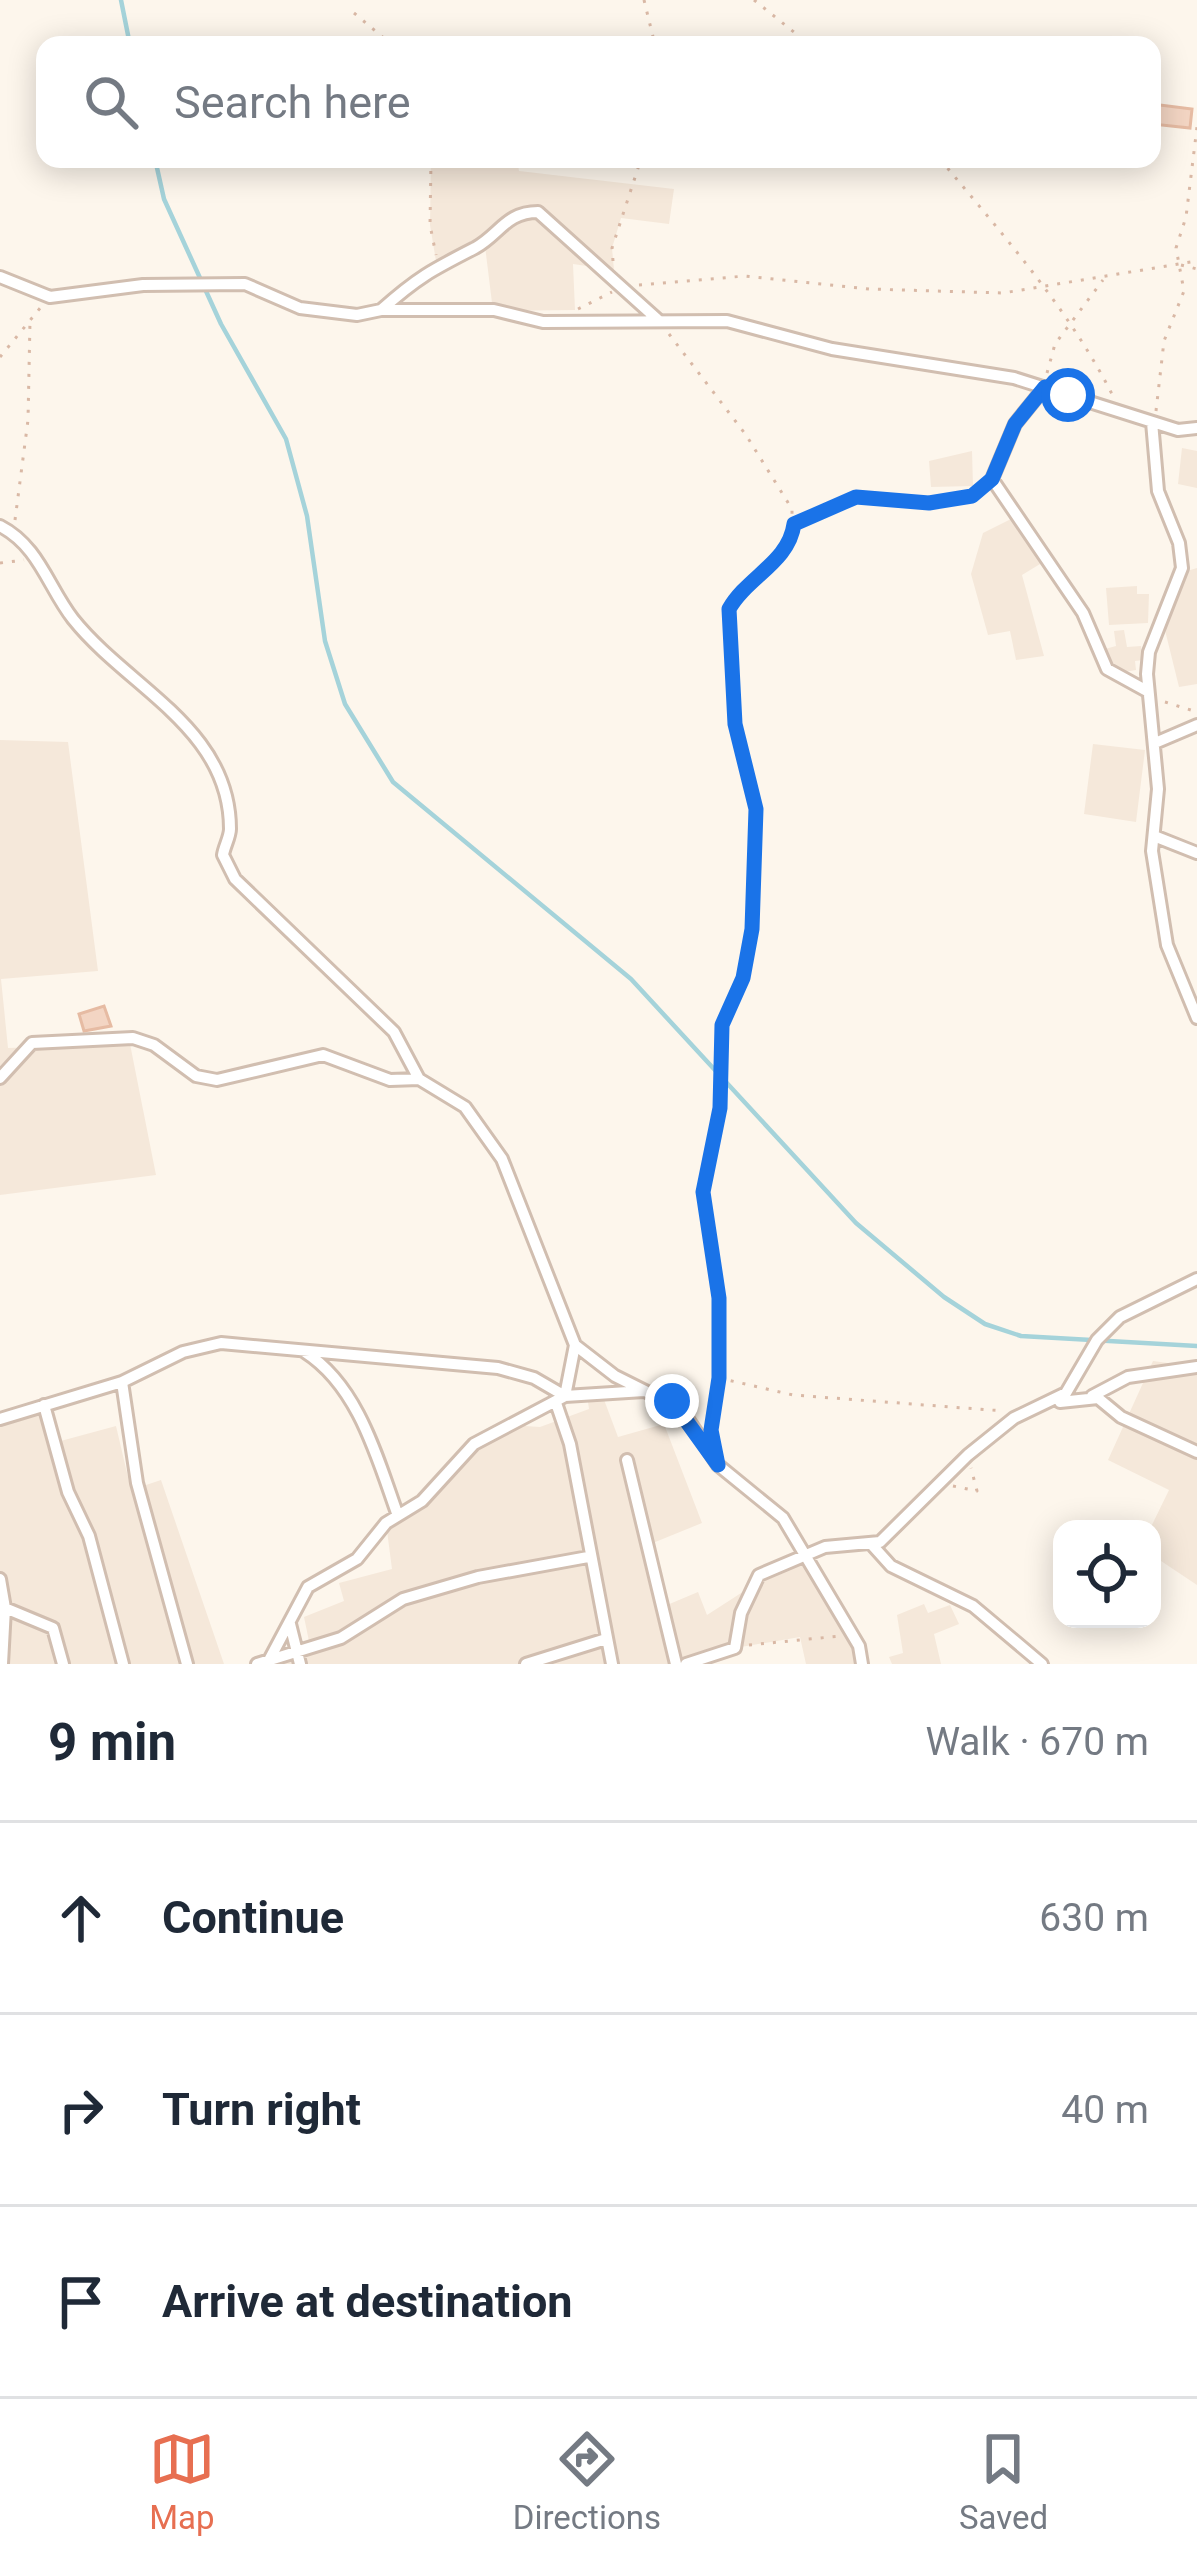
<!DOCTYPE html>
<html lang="en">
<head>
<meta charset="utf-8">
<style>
  body { margin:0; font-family:Roboto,sans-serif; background:#f6f6f7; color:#1f2937 }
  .controls { position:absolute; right:36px; bottom:36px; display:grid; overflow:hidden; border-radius:24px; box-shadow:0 6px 30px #0003 }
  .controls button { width:108px; height:108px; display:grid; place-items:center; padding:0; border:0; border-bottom:3px solid #e0e1e3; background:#fff; color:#1f2937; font:60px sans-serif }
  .stop { position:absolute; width:36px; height:36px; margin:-27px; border:9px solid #1a73e8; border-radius:50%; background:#fff }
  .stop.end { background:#1a73e8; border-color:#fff; box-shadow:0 3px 12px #0008 }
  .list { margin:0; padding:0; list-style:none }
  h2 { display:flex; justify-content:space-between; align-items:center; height:156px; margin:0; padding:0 48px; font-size:51px }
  h2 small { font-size:39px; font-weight:400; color:#747a83 }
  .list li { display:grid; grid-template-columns:78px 1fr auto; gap:36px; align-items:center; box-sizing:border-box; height:192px; padding:0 48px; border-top:3px solid #e0e1e3 }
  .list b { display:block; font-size:45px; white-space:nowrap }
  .list em { font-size:39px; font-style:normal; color:#747a83 }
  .icon { flex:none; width:66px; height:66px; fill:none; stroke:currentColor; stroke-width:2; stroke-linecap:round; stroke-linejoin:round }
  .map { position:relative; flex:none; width:1197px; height:1664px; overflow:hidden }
  .search { position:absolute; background:#fff; box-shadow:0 6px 30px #0003; left:36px; right:36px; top:36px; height:132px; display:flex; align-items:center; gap:30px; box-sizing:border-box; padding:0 42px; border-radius:24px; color:#747a83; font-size:45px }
  .sheet { height:732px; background:#fff }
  nav { display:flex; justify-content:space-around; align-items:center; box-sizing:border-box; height:168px; border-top:3px solid #e0e1e3; background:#fff; font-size:33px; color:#747a83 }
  nav a { display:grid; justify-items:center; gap:6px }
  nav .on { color:#e76f51 }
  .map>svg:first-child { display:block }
  .residential { fill:#f5e8da }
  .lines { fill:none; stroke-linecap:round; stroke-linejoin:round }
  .stream { stroke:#a5d3da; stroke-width:4.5 }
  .building { fill:#f3d5c3; stroke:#e6bba3; stroke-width:3 }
  .minor-casing { stroke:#d1beb0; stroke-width:16 }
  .path { stroke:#d9b8a5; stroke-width:3; stroke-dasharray:3 9; stroke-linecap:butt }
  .minor { stroke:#fff; stroke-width:10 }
  .route { stroke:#1a73e8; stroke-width:15 }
</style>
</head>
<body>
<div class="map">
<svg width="1197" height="1664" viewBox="0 0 1197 1664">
  <rect width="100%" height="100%" fill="#fdf6ec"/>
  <path class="residential" d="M431,159H517L519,171L674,189L669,224L621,218L612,248L614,270L573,264L575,310L493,311L485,246L437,267L430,225Z
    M1182,448L1197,451V488L1178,484Z
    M972,451L973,486L931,487L929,461Z
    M1015,517L1045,561L1022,575L1044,656L1016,660L1010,631L988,635L971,574L983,533Z
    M1197,568V684L1179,687L1161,614L1177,574Z
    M1137,586V594H1149L1148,623L1109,625L1106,588Z
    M1124,630L1127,647L1141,646L1143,660L1135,661L1136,670L1118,673L1105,649L1116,646L1114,631Z
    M0,740L68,742L98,971L1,979L8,1048L130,1044L156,1175L0,1195Z
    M1093,744L1145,750L1136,822L1084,814Z
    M1153,1361L1197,1367V1585L1152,1555L1150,1529L1169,1490L1108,1460Z
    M603,1397L618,1437L664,1424L702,1523L643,1547L660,1608L698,1592L707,1615L803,1553L849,1631L859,1664H806L800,1637L735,1648L686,1664H252L310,1646L304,1617L344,1601L339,1583L392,1569L386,1523L420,1501L454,1461L510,1425L540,1427L589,1409L588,1402Z
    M48,1404L57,1442L116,1426L131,1490L161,1480L224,1664H0V1420Z
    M924,1604L928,1613L950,1605L959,1624L934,1634L941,1664H892L889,1657L903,1653L897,1615Z"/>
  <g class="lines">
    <path class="stream" d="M121,0L130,45
      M155,159L164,199L221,324L286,439L307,516L325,641L345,704L393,782L631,979L856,1223L944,1297L985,1324L1021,1336L1197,1346"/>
  </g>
  <path class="building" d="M1152,104L1192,109L1190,128L1152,124Z
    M104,1006L111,1026L84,1031L79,1014Z"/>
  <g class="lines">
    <defs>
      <path id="minor" d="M0,277L50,297L143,285L245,284L300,308L357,315L381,310H494L543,322L727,321L832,349L1014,378L1178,430L1197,428
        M381,310C418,277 432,270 475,248C500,234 506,212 538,212L657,319
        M1045,387L1015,424L992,479L1083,613L1107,669L1147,691
        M1152,422L1158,491L1179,543L1182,568L1149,652L1147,674L1158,789L1152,851L1167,945L1197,1018
        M0,526C39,546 48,587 73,619C128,688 230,728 230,829C230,837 224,847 223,855L235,879L394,1032L419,1079L465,1107L502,1159L575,1345L615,1376L681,1409L718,1465L783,1518L859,1646L862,1664
        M1155,743L1197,725
        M1154,836L1197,853
        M0,1078L32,1043L133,1038L154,1045L196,1076L217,1080L323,1055L390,1080L419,1079
        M305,1352C358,1386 377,1457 397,1513
        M122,1382L137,1483L187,1664
        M1092,1396L1128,1377L1197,1367
        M1060,1402L1098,1398L1121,1417L1197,1452
        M556,1403L570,1444L612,1664
        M44,1405L68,1492L89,1536L123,1664
        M0,1419L122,1382L183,1352L221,1343L498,1368L534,1378L565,1396L575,1345
        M627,1460L676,1664
        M873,1546L891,1566L973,1606L1042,1664
        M0,1579L5,1608L2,1664
        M5,1608L53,1628L63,1664
        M290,1624L300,1664
        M257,1664L341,1638L403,1599L478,1577L588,1557
        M267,1664L308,1587L357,1559L386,1523L422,1501L474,1444L565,1396L644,1391
        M526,1664L606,1639
        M686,1664L735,1648L741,1613L759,1575L825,1547L880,1542L968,1455L1014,1418L1066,1393L1097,1340L1120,1317L1197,1279"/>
    </defs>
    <use href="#minor" class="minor-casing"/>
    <path class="path" d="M644,0L655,45
      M754,0L810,45
      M354,13L392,45
      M431,159L430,225L436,255
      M940,159C1002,234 1070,310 1114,398
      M613,261L612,248L641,159
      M1181,265L1197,269
      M639,285L745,276L869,289L1003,293L1197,261
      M578,309L612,292
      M669,334L746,435L792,509V537L782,554L738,593L727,629L735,724L756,809L752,930L739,990L722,1025L720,1108L703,1192L719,1297V1378L711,1428
      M0,357L41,307
      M1047,373L1055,344L1103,280
      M1156,411L1164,341L1184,291L1176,248L1186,217L1197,127
      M15,520L28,420L30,321
      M795,523L857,497L957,502L980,489
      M0,563L24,560
      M1165,702L1197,712
      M719,1378L793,1395L1004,1411
      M953,1486L977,1491L971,1468
      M749,1645L840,1636"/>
    <use href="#minor" class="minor"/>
  </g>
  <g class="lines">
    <path class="route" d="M672,1401L718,1465L711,1430L719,1378V1298L703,1192L720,1108L722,1025L743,978L752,929L756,809L735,724L729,609C747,577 789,562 794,524L856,497L929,503L972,496L992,479L1015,424L1045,387L1068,395"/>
  </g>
</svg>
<div class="controls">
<button><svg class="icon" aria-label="locate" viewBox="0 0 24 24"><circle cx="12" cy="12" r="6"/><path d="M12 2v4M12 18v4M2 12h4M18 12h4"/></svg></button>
</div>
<div class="stop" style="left:1068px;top:395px"></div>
<div class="stop end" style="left:672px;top:1401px"></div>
<div class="search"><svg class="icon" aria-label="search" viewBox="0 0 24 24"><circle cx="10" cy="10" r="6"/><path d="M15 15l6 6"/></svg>Search here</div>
</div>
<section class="sheet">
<h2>9 min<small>Walk · 670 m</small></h2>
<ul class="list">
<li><svg class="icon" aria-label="ahead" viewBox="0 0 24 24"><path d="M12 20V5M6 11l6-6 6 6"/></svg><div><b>Continue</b></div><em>630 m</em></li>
<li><svg class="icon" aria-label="right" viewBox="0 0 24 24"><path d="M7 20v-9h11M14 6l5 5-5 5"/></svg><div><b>Turn right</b></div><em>40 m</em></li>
<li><svg class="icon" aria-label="arrive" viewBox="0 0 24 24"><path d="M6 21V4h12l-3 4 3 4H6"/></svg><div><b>Arrive at destination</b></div></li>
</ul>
</section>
<nav>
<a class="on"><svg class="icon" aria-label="map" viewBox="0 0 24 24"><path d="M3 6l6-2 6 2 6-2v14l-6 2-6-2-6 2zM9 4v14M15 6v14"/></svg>Map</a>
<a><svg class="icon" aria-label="directions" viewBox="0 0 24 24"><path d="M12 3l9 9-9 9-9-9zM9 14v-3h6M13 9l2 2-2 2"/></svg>Directions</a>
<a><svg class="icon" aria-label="saved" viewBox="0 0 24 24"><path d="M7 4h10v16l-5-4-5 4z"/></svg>Saved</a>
</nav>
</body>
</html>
